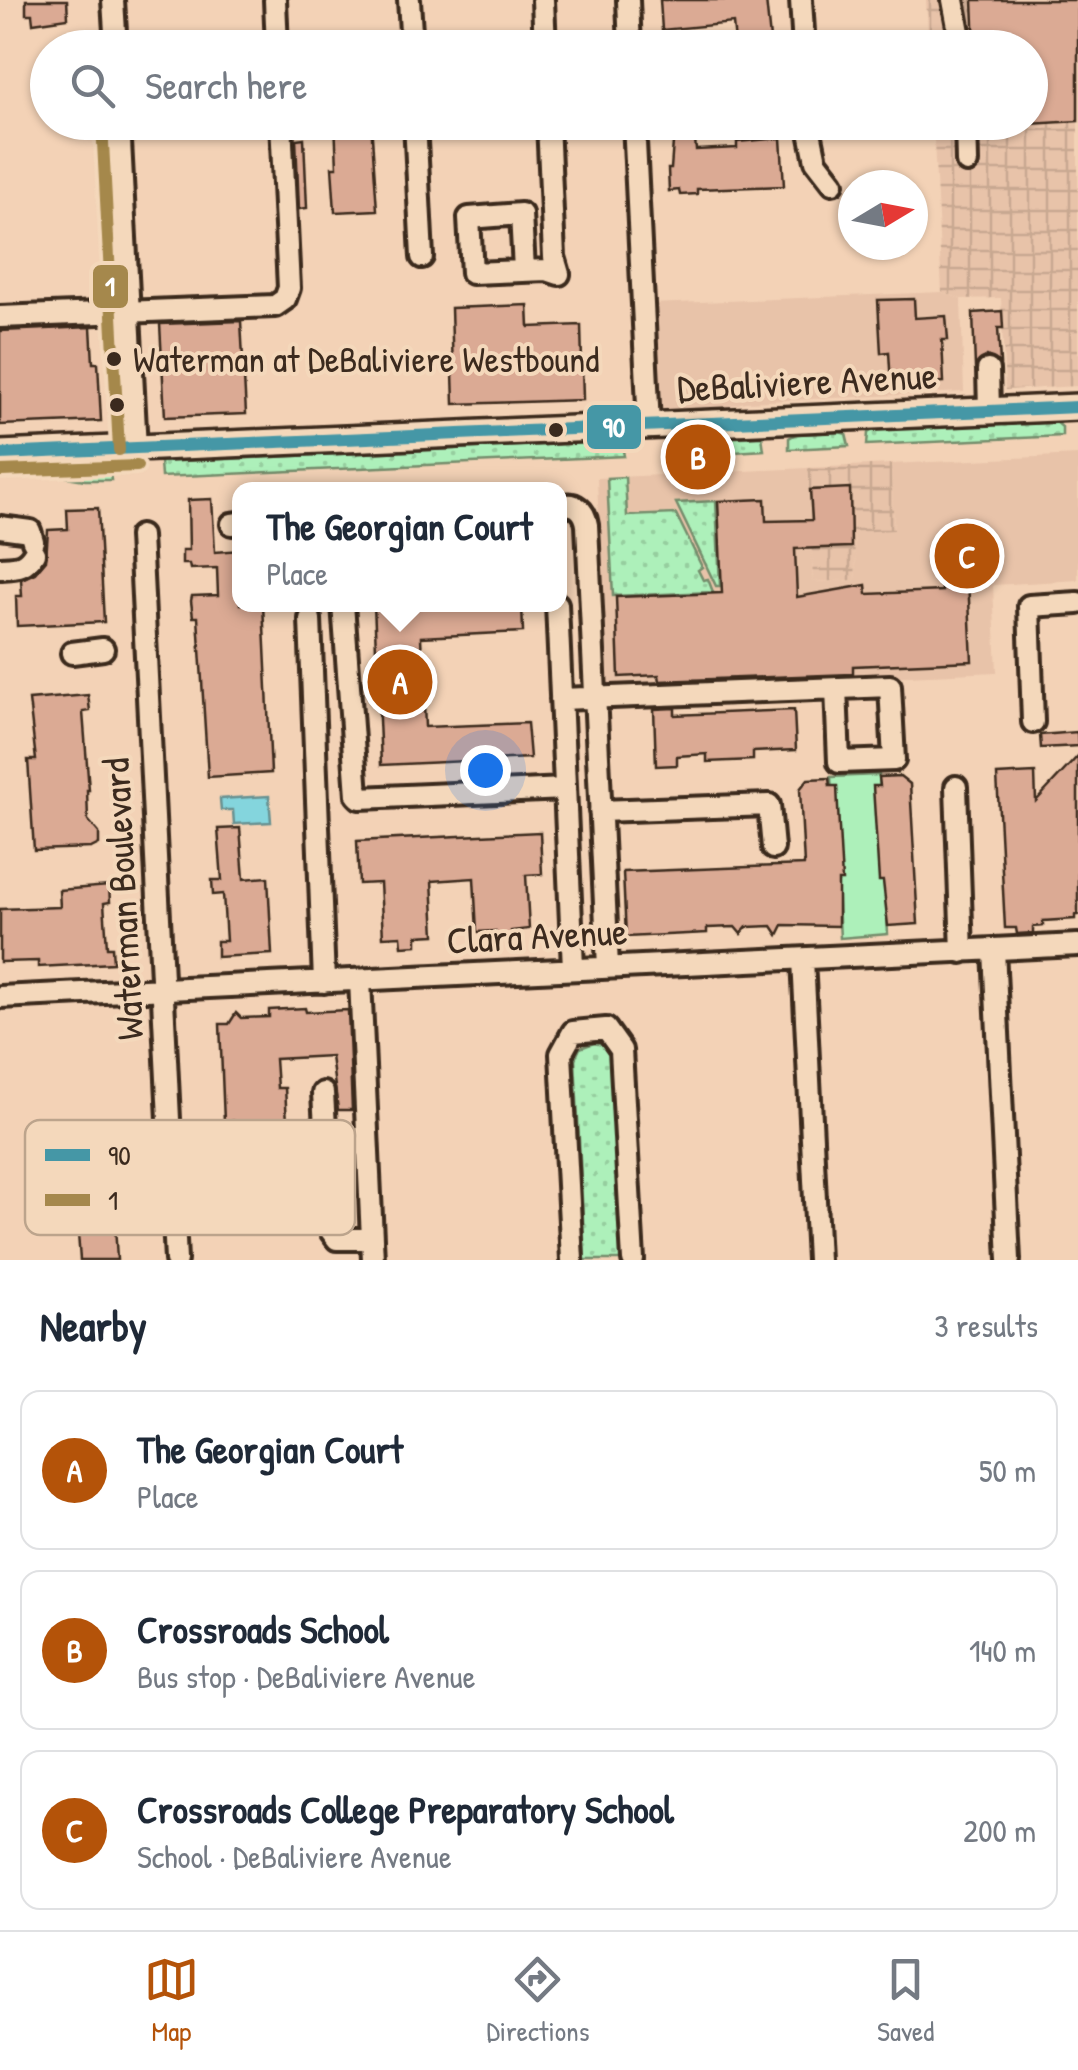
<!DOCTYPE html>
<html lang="en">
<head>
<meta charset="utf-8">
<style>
  body { margin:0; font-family:"Patrick Hand",sans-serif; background:#f2f2f3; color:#1f2937 }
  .compass { position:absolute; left:838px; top:170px; width:90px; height:90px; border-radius:50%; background:#fff; box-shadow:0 2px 8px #0004; rotate:80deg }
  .you { position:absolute; left:485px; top:770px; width:35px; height:35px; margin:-25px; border:8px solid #fff; border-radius:50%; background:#1a73e8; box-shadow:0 0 0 15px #1a73e833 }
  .badge { display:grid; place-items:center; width:65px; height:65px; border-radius:50%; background:#b45309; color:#fff; font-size:32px; font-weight:700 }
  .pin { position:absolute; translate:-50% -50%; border:5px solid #fff; box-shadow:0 2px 10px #0006 }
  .popup { position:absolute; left:232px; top:482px; width:335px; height:130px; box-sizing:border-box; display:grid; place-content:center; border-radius:20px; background:#fff; filter:drop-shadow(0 2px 8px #0005); font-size:32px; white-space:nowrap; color:#747a83 }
  .popup b { font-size:38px; color:#1f2937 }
  .popup::after { content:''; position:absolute; left:50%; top:100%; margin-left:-20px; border:20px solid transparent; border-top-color:#fff }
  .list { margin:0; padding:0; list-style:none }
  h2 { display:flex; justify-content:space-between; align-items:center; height:130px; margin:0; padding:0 40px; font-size:42px }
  h2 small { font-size:32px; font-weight:400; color:#747a83 }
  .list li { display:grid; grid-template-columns:65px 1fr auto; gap:30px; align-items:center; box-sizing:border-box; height:160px; margin:0 20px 20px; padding:0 20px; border:2px solid #e0e1e3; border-radius:20px }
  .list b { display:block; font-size:38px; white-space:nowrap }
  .list p { margin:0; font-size:32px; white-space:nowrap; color:#747a83 }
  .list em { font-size:32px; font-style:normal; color:#747a83 }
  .icon { flex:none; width:55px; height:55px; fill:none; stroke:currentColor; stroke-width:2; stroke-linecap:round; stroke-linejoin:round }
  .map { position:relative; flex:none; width:1078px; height:1260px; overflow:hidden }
  .search { position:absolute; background:#fff; box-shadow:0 2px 8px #0004; left:30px; right:30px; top:30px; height:110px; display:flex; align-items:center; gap:25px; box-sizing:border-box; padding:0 35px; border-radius:55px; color:#747a83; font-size:38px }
  .sheet { height:670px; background:#fff }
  nav { display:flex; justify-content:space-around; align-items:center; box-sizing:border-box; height:140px; border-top:2px solid #e0e1e3; background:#fff; font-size:28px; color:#747a83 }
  nav a { display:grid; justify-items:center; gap:5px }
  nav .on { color:#b45309 }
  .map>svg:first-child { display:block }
  .built { fill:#e8c3a9 }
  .industrial { fill:url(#industrial-grid) }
  .grass { fill:url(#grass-dots); stroke:#748d6c; stroke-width:2.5 }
  .park { fill:#adf0ba; stroke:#748d6c; stroke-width:2.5 }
  .water { fill:#84d5dd; stroke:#679191; stroke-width:2.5 }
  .building { fill:#dbaa94; stroke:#3b2a1e; stroke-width:2.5 }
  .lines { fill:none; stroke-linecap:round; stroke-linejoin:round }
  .minor-casing { stroke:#3b2a1e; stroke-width:28 }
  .major-casing { stroke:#3b2a1e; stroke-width:32 }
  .minor { stroke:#f4d8bb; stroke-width:20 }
  .major { stroke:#f4d8bb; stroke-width:25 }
  .bus-1-casing { stroke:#f4d8bb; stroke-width:20 }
  .bus-2-casing { stroke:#f4d8bb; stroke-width:20 }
  .bus-1 { stroke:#4597a6; stroke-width:12 }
  .bus-2 { stroke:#a5884c; stroke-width:12 }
  .bus-dot { fill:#3b2a1e; stroke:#f4d8bb; stroke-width:4 }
  .labels { text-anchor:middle; stroke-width:8; stroke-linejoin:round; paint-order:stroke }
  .bus-label { font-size:36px; fill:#3b2a1e; stroke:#f4d8bb; text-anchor:start }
  .street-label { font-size:38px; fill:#3b2a1e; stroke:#f4d8bb }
  .key { fill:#f4d8bb; stroke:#bca48c; stroke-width:2.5 }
  .key-label { font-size:28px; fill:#3b2a1e }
  .line-badge { stroke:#f4d8bb; stroke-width:4 }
  .badge-label { font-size:28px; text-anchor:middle; font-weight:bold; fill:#fff }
</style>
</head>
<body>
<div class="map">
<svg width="1078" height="1260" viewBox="0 0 1078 1260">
  <defs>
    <pattern id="industrial-grid" width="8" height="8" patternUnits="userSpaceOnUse" patternTransform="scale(2.5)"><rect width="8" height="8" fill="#e8c3a9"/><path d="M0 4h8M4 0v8" fill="none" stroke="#c8a891"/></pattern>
    <pattern id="grass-dots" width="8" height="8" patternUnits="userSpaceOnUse" patternTransform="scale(2.5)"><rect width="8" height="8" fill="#adf0ba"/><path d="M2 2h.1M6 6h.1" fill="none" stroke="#96ce9f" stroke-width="1.8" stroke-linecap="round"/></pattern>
  </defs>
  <rect width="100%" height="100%" fill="#f3d2b6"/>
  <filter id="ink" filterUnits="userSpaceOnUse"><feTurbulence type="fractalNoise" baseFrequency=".01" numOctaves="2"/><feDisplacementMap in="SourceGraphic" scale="20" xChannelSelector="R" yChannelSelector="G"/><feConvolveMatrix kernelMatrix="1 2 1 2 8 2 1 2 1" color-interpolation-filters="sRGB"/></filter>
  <g filter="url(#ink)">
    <path class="built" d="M942,292L961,299L964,392L745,402L722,408L671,413L659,407L652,304Z
      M1078,455V580L993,585L997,672L605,689L597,478L808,468L813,582L856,580L854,531L894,529L891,464Z"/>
    <path class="industrial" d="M926,0H1078V386L1005,390L1001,298L961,299L942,292L933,123L1030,122V48L929,47Z
      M891,464L894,530L854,532L856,580L813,582L808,468Z"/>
    <path class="grass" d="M1056,422L1062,427V436L867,445L868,433L873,430Z
      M840,432L846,434L849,446L789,449V438L796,434Z
      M762,436L764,450L719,453V438Z
      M613,442L622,445L624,456L161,477L160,462Z
      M109,465L111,480H85L9,468Z
      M625,477L627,516L676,514L702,567L698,570L703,580L708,579L713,592L613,596L607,478Z
      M716,501L720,586H716L676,503Z
      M594,1043L607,1046L612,1054L623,1260H585L575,1059L580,1048Z"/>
    <path class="park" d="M879,775L888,934L840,938L831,777Z"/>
    <path class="water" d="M269,796L271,822L234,824L233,810H221L220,799Z"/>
    <path class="building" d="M26,0H67L68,18L33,23L32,14H26Z
      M660,0H766L770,39L735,42L733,23L662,30Z
      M973,0H1078V121L1030,124V48H975Z
      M335,122H371L377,210L335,212L332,167H337Z
      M304,138L307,208L299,209L296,139Z
      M781,138L784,186L697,189V194L680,195L679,190L669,191L668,169H671L673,142L695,140L696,150L737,148V142Z
      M914,299L915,318L946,316L948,340H942L944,382L891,385L889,352L881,353L878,300Z
      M528,305L529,327L581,325L583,400L454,404L451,308Z
      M1002,311L1003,328H998L1000,363L987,356L975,367L973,313Z
      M241,321L246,414L165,417L160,324Z
      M91,327L93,363H98L101,421L0,425V331Z
      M850,488L851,547L795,549L797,597L866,585L867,594L942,591L941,565L967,559L972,661L853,666V674L660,681L659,675L619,677L616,597L722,593L718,501L765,499L766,521L812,520L810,490Z
      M212,499L215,552L240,550V604H263L271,773L208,777L198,617H193L191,601L192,596L218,595L217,568L190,569L189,564H182V550H189L188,500Z
      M98,508L104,622L17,626L16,596H22L21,579L35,573L46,560L48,530L68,529L67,509Z
      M374,604H522L523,632L421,637L425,727L527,723L530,758L381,765Z
      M88,695L90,711L83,712L89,790H87L88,820L99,833V844L91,848L34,850L28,760H36L29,700Z
      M675,708V715L794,710L796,750L753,752V760L707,762V754L677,756V765L656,766L654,709Z
      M1077,732L1078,746L1041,748L1040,735Z
      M1078,756V915H1075V919L1043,921V926L1033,927V933L1017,934L1016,928H1005L997,775L1035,773L1036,801Z
      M900,776L910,784L918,924L888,926L883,881H879L873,786H880L879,777Z
      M829,778L830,786H837L839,828L842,881H838V926L783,925L778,935L772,926L747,927L741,934L735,927L707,928V933L626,937L623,872L804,865L800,789L808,779Z
      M240,828L244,879L268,877L272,954L217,957V941H226L223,894L213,895L212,880H222L218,829Z
      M540,832L542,874L526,875L529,929L511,931V939L495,940V931L477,932L474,878L432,881L435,935L417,936V945L402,946L401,936L383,937L380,883L359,884L357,841Z
      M109,886L110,902L104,903L107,947H112L113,963L38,967V961L0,962V909L60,907L59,890Z
      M305,1008L306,1012L348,1010L352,1110H338L331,1056L275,1059L277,1088H285L293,1225L230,1229L229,1214H237L236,1182L228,1183L225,1150H234L233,1121L224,1122L220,1024H229L236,1013L241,1018L269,1017V1010Z
      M62,1127L63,1144L34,1146L33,1129Z
      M111,1152L117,1260H80L72,1154Z"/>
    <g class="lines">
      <defs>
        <path id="minor" d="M113,0L116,48
          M275,0L277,48
          M409,0L412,48
          M543,0L545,48
          M628,0L630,48
          M801,0L804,48
          M953,0L962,48
          M119,122L136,449
          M415,122L422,257
          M548,122L554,257L559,274
          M634,122L649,426
          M808,122L816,161L833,183
          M966,122L967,162
          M524,270L521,214L469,218L472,273L547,270L559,274
          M0,317L275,306L285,299L289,288L281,122
          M988,370L989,411
          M560,507C575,500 585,511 587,525L608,967
          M232,524L240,523
          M0,527L30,531L33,541
          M140,536L176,1260
          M0,568C16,567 25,568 34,553
          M343,604L357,795L360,798L565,789
          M557,604L573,968
          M310,619L324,982
          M72,653L103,649
          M561,699L890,686L894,760L839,762L836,688
          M1033,722L1029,606L1078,603
          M956,787L962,952
          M600,811L769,805L773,848
          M994,950L1009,1260
          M803,959L818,1260
          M360,980L373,1260
          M0,997L1078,945
          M323,1093L331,1231L337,1239H372
          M572,1260L561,1054L573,1032L606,1029L621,1050L633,1260"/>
        <path id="major" d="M0,454L1078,407"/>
      </defs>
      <use href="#minor" class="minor-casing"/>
      <use href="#major" class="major-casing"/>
      <use href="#minor" class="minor"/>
      <use href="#major" class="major"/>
      <defs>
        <path id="bus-1" d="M0,454L1078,407"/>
        <path id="bus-2" d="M102,123L119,450
          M1,471L137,466"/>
      </defs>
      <use href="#bus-1" class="bus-1-casing"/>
      <use href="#bus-2" class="bus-2-casing"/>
      <use href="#bus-1" class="bus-1"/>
      <use href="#bus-2" class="bus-2"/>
    </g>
  </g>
  <g class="bus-dot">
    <circle cx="114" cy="359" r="9"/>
    <circle cx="117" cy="405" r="9"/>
    <circle cx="556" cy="430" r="9"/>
  </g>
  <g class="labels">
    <g class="bus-label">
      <text x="133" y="372">Waterman at DeBaliviere Westbound</text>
    </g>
    <g class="street-label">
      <text transform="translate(807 382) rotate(-3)" y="13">DeBaliviere Avenue</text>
      <text transform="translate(123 899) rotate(-93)" y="13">Waterman Boulevard</text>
      <text transform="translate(537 936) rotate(-3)" y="13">Clara Avenue</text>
    </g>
  </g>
  <rect x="25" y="1120" width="330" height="115" rx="15" class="key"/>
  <rect x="45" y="1149" width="45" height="12" fill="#4597a6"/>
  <rect x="45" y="1194" width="45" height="12" fill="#a5884c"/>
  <g class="key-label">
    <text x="108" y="1165">90</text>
    <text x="108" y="1210">1</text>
  </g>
  <g class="line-badge">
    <rect x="91" y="263" width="39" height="47" rx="10" fill="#a5884c"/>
    <rect x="585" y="403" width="58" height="48" rx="10" fill="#4597a6"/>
  </g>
  <g class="badge-label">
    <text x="110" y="296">1</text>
    <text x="614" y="437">90</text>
  </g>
</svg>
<svg class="compass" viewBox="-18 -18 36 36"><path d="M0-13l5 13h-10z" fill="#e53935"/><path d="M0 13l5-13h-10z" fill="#747a83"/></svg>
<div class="you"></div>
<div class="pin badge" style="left:400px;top:682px">A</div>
<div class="popup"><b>The Georgian Court</b>Place</div>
<div class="pin badge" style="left:698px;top:457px">B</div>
<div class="pin badge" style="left:967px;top:556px">C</div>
<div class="search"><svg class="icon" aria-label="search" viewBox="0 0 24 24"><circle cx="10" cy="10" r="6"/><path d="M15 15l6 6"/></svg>Search here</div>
</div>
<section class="sheet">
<h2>Nearby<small>3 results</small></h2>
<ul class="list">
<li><span class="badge">A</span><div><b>The Georgian Court</b><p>Place</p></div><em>50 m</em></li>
<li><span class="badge">B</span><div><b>Crossroads School</b><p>Bus stop · DeBaliviere Avenue</p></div><em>140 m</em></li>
<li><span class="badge">C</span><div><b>Crossroads College Preparatory School</b><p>School · DeBaliviere Avenue</p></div><em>200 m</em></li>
</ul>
</section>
<nav>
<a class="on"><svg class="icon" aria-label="map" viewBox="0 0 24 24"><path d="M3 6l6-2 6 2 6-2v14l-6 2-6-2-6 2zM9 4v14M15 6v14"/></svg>Map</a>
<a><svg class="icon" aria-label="directions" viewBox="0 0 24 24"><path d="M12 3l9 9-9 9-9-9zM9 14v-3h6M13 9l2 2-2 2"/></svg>Directions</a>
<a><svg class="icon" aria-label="saved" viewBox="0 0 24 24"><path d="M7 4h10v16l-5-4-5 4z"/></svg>Saved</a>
</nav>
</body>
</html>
